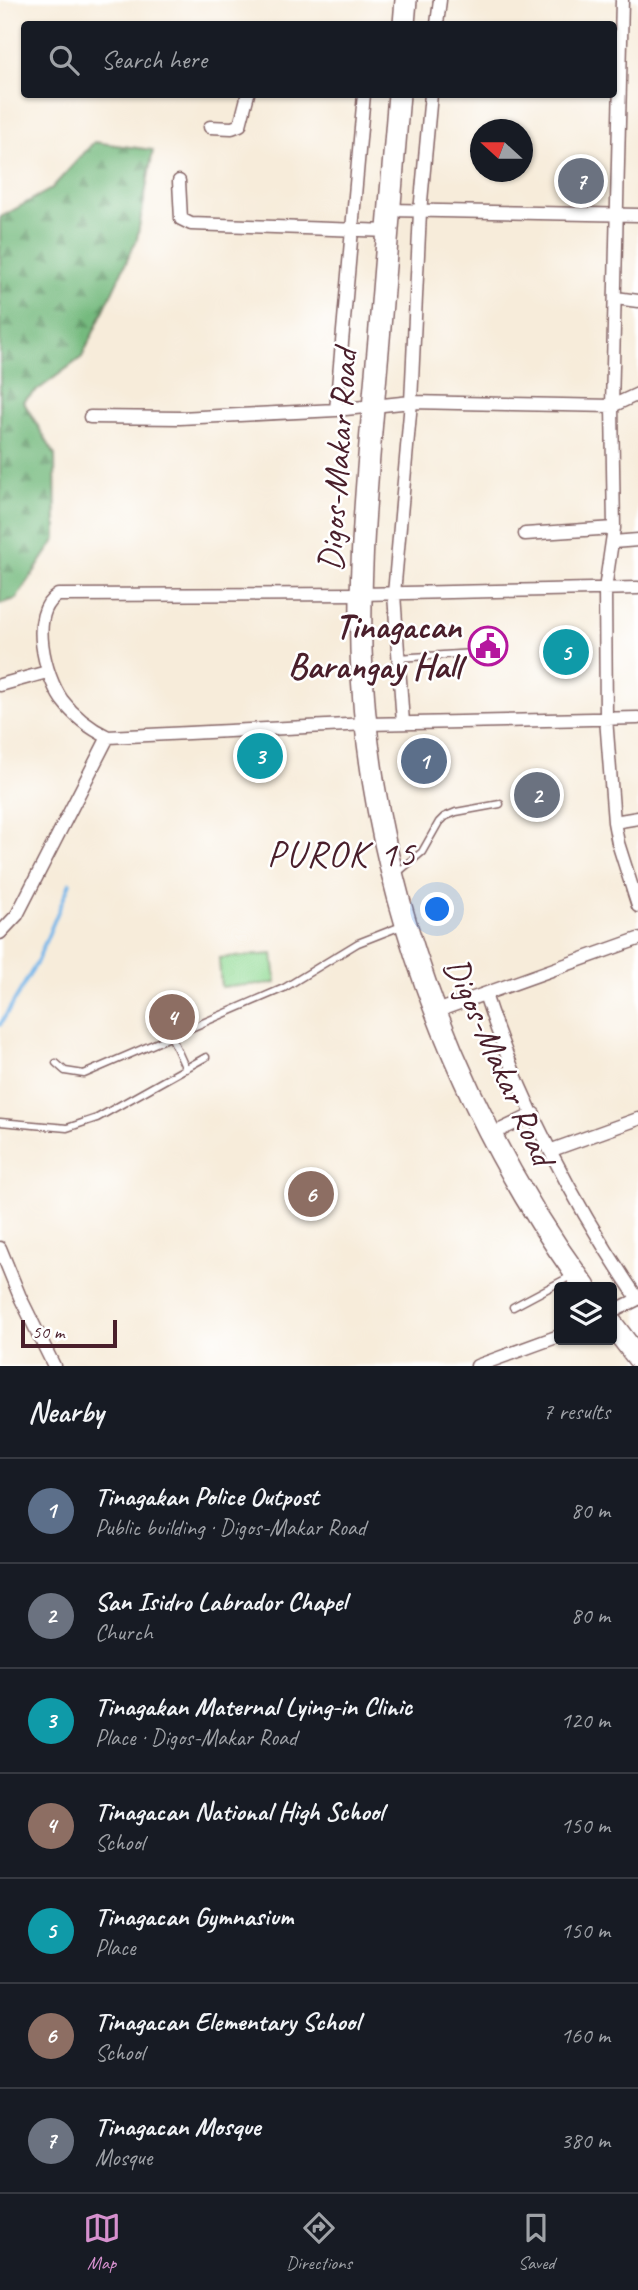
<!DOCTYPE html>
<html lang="en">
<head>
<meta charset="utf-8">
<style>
  body { margin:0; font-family:Caveat,sans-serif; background:#20242c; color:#f1f3f6 }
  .controls { position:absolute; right:21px; bottom:21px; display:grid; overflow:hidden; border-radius:7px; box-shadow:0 2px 5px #0004 }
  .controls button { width:63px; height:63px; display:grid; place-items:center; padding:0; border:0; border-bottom:2px solid #363941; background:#171b24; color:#f1f3f6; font:35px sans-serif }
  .compass { position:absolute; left:470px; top:119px; width:63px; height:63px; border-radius:50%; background:#171b24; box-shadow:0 2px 5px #0004; rotate:291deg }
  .scale { position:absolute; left:21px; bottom:18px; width:96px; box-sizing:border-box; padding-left:7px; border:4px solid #4a1f2b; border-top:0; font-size:19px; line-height:24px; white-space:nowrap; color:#4a1f2b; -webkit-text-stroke:5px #fff; paint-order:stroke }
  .you { position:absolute; left:438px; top:910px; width:24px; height:24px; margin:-18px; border:5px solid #fff; border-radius:50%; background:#1a73e8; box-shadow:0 0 0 10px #1a73e833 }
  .badge { display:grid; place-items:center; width:46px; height:46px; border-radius:50%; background:#d690ce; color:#fff; font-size:23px; font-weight:700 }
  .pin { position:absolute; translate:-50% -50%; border:4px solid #fff; box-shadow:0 2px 7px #0006 }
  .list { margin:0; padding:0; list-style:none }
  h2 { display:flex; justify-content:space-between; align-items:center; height:91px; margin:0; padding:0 28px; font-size:30px }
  h2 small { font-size:23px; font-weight:400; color:#9ea1a6 }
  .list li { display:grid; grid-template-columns:46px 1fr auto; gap:21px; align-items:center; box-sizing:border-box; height:105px; padding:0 28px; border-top:2px solid #363941 }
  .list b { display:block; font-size:26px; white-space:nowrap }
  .list p { margin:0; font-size:23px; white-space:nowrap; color:#9ea1a6 }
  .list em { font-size:23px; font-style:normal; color:#9ea1a6 }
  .icon { flex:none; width:38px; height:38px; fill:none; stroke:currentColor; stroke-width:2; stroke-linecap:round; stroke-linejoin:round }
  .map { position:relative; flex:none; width:638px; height:1366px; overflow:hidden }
  .search { position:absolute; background:#171b24; box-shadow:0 2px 5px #0004; left:21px; right:21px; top:21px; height:77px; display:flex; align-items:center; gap:18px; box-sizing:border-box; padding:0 24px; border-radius:7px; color:#9ea1a6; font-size:26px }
  .sheet { height:826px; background:#171b24 }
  nav { display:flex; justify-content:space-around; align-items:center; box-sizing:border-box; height:98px; border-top:2px solid #363941; background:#171b24; font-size:19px; color:#9ea1a6 }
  nav a { display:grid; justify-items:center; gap:4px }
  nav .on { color:#d690ce }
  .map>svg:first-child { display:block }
  .forest { fill:url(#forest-firs); stroke:#5f6c54; stroke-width:2 }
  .pitch { fill:#91da94; stroke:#6e7c60; stroke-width:2 }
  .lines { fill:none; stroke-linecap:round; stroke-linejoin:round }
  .stream { stroke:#75b6e9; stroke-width:3.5 }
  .service-casing { stroke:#876768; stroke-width:9 }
  .minor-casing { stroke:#876768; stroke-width:15 }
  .trunk-casing { stroke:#876768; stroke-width:24 }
  .service { stroke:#fff; stroke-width:6 }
  .minor { stroke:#fff; stroke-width:12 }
  .trunk { stroke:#fff; stroke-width:21 }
  .labels { text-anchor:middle; stroke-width:5; stroke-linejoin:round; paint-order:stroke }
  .street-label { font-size:35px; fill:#4a1f2b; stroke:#fff }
  .poi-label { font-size:35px; font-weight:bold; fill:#4a1f2b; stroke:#fff; text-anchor:end }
  .neighbourhood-label { font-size:37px; letter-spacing:2px; fill:#4a1f2b; stroke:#fff }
</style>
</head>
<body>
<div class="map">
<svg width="638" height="1366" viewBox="0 0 638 1366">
  <defs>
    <pattern id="forest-firs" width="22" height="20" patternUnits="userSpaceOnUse" patternTransform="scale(1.75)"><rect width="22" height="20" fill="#74ba7e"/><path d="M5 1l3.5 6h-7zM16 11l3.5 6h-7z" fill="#619767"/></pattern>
  </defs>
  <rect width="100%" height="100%" fill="#fff"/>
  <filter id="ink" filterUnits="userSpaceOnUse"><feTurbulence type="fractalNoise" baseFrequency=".0143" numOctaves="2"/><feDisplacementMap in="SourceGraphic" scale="14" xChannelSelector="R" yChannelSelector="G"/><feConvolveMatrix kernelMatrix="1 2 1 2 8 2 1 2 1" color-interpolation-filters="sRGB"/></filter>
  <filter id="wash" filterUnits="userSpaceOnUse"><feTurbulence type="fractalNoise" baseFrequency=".00686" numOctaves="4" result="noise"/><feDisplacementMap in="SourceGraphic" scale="28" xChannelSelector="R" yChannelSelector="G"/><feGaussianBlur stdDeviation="1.57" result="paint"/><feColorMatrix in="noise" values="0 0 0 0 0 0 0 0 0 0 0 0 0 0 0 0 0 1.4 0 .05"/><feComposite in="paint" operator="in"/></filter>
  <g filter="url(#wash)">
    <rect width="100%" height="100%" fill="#f7ecda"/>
    <path class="forest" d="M94,142L153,150L137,239L82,357L23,401L55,455L56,539L16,599L0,604V221L1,217L51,189Z"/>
    <path class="pitch" d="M273,954L276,983L221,987L219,958Z"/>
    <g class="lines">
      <path class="stream" d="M0,1025L36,964L70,883"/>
    </g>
  </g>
  <g filter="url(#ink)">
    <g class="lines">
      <defs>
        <path id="service" d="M398,658L473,653
          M396,874L422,852L439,822L444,817L456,812L500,804
          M171,1036L186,1069
          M56,1063L65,1071L84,1074L284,988L358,943L404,925
          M0,1122L67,1128L97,1118L206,1057
          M513,1307L573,1275"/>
        <path id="minor" d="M622,0L612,406L614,528L605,589L606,718L614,822L618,843L638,906
          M437,24L440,0
          M210,127L232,128L240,125L248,94
          M179,181L181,219L191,224L389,231
          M390,210L638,215
          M616,298L638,301
          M336,410L364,94
          M90,417L180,418L336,410L411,402L612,406L638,394
          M525,534L614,528
          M613,542L638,540
          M638,588L361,594L58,595C28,613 45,676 62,700C74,716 89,728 108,737L367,724L638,718
          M0,685L47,672
          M403,723L394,594L411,402L420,212L431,94
          M614,822L638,818
          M0,933L17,915L108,737
          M485,994C519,1100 575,1207 638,1299
          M437,1011L638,939
          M490,1135L534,1114
          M552,1150L638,1119
          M0,1248L20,1297L54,1366
          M612,1312L638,1299
          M477,1366L559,1336"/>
        <path id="trunk" d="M404,24L406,0
          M399,94C392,184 385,273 377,362C369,457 359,553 361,649C367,874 453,1106 585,1287
          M612,1324L638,1358"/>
      </defs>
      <use href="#service" class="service-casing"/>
      <use href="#minor" class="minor-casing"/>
      <use href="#trunk" class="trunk-casing"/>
      <use href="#service" class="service"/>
      <use href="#minor" class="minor"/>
      <use href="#trunk" class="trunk"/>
    </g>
  </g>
  <defs>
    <symbol id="civic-ring" viewBox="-11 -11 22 22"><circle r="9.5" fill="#fff" stroke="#b5179e" stroke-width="1.5"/><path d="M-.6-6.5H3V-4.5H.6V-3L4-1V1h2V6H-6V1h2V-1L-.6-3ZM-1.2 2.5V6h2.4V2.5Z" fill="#b5179e"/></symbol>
  </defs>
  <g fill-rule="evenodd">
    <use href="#civic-ring" x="466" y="624" width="44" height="44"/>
  </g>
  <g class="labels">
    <g class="street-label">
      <text transform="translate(337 460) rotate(-86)" y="12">Digos-Makar Road</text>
      <text transform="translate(500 1061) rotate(66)" y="12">Digos-Makar Road</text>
    </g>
    <g class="poi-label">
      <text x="461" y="638">Tinagacan<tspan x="461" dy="40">Barangay Hall</tspan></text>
    </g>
    <g class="neighbourhood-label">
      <text x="342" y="866">PUROK 15</text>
    </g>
  </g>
</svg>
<div class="controls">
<button><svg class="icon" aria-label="layers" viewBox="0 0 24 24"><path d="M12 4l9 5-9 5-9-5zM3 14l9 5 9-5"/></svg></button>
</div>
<svg class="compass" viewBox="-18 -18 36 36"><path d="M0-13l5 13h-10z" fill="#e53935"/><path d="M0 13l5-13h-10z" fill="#9ea1a6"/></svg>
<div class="scale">50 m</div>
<div class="you"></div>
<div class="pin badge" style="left:424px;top:761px;background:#5c6f8a">1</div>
<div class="pin badge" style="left:537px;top:795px;background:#6b7280">2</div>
<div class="pin badge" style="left:260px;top:756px;background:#0f9aa8">3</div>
<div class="pin badge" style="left:172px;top:1017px;background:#8d6e63">4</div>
<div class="pin badge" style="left:566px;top:652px;background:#0f9aa8">5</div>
<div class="pin badge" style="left:311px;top:1194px;background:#8d6e63">6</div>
<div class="pin badge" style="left:581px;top:181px;background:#6b7280">7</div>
<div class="search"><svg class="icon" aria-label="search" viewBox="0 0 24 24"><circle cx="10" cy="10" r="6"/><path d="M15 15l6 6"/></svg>Search here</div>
</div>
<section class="sheet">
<h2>Nearby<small>7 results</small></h2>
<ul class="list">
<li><span class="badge" style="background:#5c6f8a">1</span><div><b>Tinagakan Police Outpost</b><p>Public building · Digos-Makar Road</p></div><em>80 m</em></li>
<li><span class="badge" style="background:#6b7280">2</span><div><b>San Isidro Labrador Chapel</b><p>Church</p></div><em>80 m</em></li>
<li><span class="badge" style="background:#0f9aa8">3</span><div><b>Tinagakan Maternal Lying-in Clinic</b><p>Place · Digos-Makar Road</p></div><em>120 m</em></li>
<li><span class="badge" style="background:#8d6e63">4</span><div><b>Tinagacan National High School</b><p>School</p></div><em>150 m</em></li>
<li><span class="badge" style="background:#0f9aa8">5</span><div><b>Tinagacan Gymnasium</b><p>Place</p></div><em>150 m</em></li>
<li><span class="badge" style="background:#8d6e63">6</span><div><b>Tinagacan Elementary School</b><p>School</p></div><em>160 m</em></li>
<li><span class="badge" style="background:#6b7280">7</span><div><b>Tinagacan Mosque</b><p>Mosque</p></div><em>380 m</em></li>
</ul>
</section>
<nav>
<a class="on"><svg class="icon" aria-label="map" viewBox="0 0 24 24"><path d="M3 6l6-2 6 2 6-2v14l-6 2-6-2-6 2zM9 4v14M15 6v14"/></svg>Map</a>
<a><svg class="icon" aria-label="directions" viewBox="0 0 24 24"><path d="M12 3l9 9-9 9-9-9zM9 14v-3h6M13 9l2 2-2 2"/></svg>Directions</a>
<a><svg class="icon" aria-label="saved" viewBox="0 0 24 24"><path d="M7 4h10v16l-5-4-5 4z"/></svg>Saved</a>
</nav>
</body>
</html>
